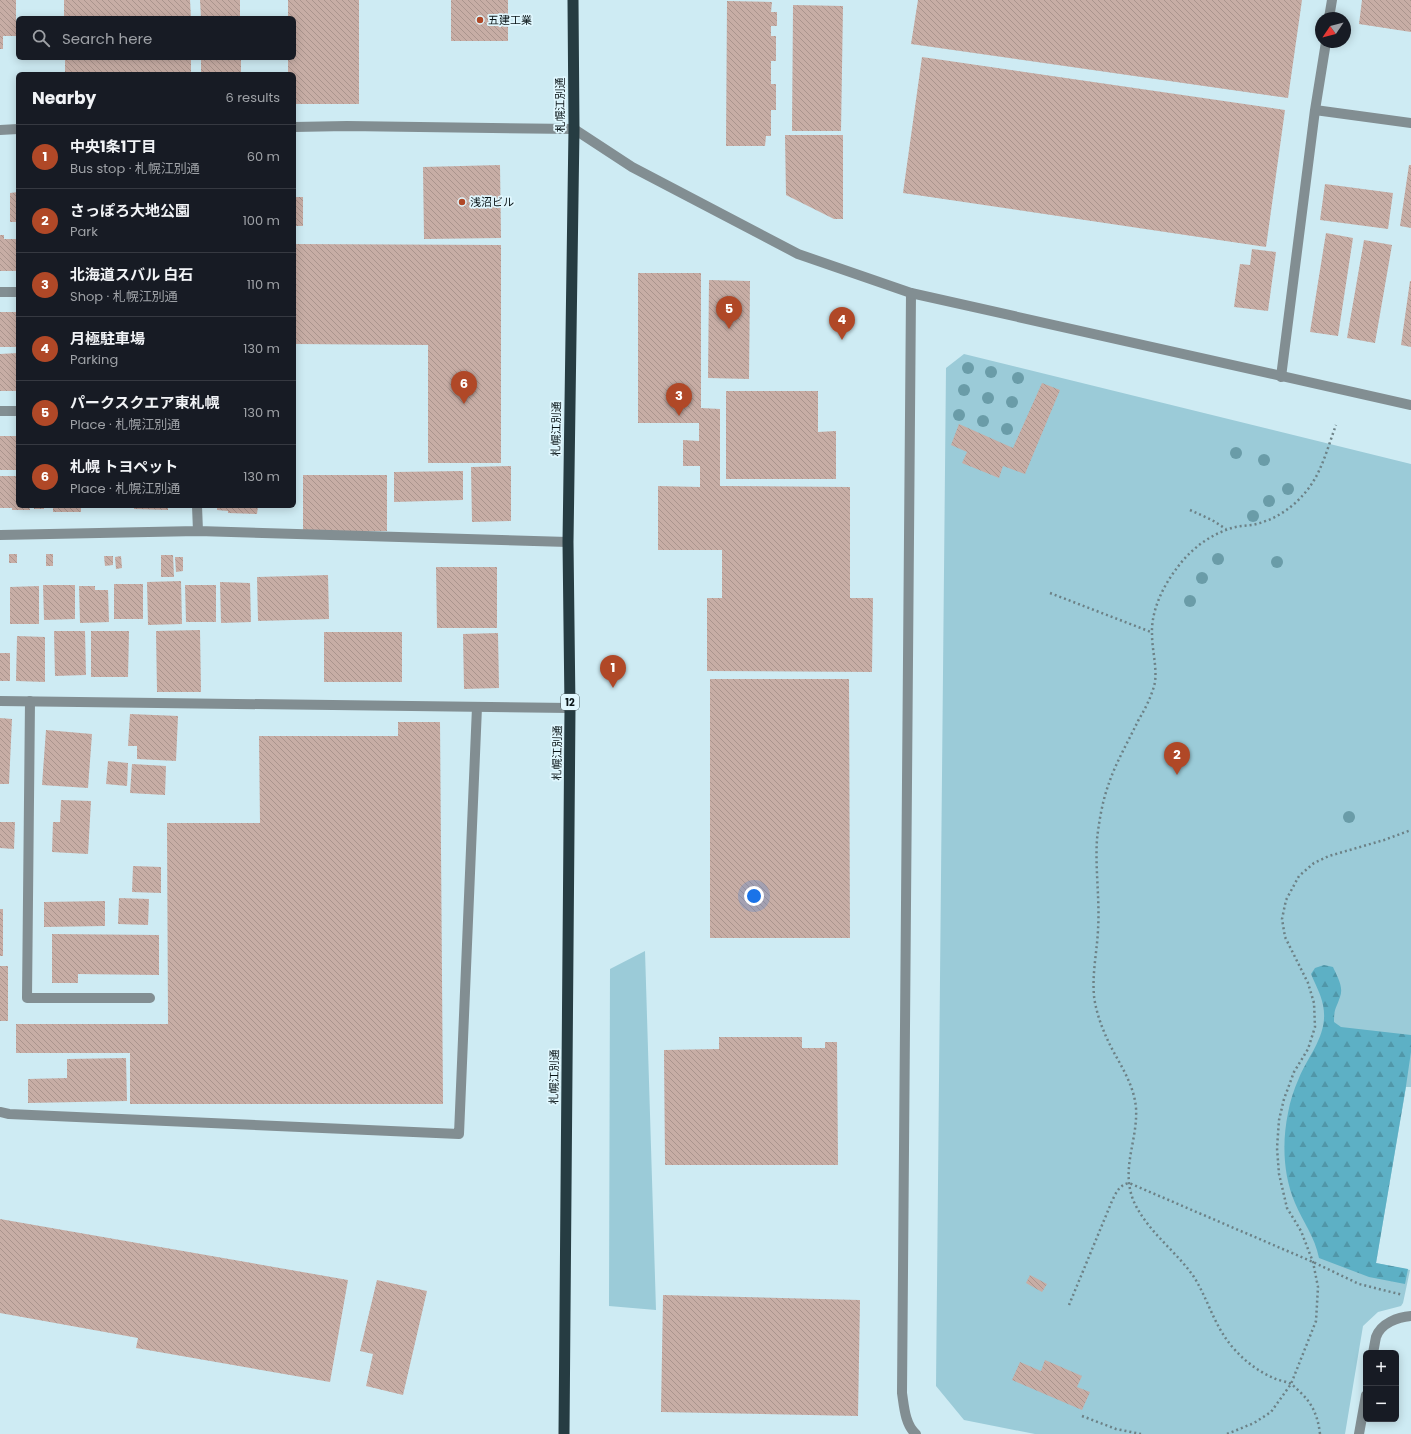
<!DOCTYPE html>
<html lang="en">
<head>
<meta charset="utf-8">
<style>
  body { margin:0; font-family:Poppins,"Noto Sans JP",sans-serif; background:#20242c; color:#f1f3f6 }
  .controls { position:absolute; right:12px; bottom:12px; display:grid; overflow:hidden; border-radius:6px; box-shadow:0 2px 10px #0003 }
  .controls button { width:36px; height:36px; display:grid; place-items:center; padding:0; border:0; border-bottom:1px solid #363941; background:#171b24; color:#f1f3f6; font:20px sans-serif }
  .compass { position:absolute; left:1315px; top:12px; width:36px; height:36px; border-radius:50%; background:#171b24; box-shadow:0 2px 10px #0003; rotate:235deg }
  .you { position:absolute; left:754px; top:896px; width:14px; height:14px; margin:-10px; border:3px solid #fff; border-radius:50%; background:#1a73e8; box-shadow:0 0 0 6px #1a73e833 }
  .badge { display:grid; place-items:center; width:26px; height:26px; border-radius:50%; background:#b04827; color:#fff; font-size:13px; font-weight:700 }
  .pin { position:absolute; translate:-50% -33px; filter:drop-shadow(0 1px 2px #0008) }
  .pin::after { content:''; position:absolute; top:21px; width:14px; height:12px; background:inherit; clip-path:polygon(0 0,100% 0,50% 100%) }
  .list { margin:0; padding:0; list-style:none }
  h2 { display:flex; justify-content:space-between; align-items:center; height:52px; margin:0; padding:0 16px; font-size:17px }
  h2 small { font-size:13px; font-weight:400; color:#9ea1a6 }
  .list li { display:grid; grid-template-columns:26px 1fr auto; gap:12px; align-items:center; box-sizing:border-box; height:64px; padding:0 16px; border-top:1px solid #363941 }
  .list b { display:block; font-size:15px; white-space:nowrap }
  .list p { margin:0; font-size:13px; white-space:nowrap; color:#9ea1a6 }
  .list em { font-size:13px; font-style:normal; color:#9ea1a6 }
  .icon { flex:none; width:22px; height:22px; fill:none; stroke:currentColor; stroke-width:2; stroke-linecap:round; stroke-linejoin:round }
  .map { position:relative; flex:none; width:1411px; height:1434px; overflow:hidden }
  .search { position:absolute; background:#171b24; box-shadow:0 2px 10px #0003; left:16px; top:16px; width:280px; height:44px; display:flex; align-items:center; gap:10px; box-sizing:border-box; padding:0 14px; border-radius:6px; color:#9ea1a6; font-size:15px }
  .panel { position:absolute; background:#171b24; box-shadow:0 2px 10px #0003; left:16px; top:72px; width:280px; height:436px; border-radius:6px }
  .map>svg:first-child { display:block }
  .green { fill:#9bcbd8 }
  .forest { fill:url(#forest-firs) }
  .building { fill:url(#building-back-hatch) }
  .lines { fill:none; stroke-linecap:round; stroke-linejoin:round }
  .path { stroke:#6c8186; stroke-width:2.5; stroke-dasharray:2 3; stroke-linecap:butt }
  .service { stroke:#828e92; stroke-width:10 }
  .minor { stroke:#828e92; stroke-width:10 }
  .tertiary { stroke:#828e92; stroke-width:10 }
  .trunk { stroke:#263c42; stroke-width:11 }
  .tree { fill:#6a9ca8 }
  .poi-dot { fill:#b04827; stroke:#e0f7fe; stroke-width:1.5 }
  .labels { text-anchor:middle; stroke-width:3.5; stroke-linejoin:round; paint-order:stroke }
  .shield { fill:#e0f7fe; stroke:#4a585c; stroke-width:1 }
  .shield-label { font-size:10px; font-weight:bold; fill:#091417 }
  .poi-label { font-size:11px; fill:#091417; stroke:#e0f7fe; text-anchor:start }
  .street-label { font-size:11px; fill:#091417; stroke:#e0f7fe }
</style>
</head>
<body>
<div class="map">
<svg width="1411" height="1434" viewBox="0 0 1411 1434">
  <defs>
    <pattern id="forest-firs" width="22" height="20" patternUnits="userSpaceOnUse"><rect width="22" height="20" fill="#5db0c5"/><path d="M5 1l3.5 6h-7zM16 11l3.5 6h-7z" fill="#5096a8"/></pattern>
    <pattern id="building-back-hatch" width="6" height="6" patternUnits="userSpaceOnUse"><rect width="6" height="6" fill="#c7ada5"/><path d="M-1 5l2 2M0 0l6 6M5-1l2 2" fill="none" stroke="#aa948d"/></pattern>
  </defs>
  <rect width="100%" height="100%" fill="#ceebf3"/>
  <path class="green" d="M964,354L1411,464V1087H1406L1376,1263L1410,1270L1403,1303L1401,1306L1378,1312L1363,1326L1345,1434H1035L964,1420L936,1386L946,368Z
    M645,951L656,1310L609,1306L610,969Z"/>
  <path class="forest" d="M1324,965L1333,967C1337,976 1344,987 1340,997C1336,1009 1334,1008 1334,1022L1341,1027L1411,1035V1052L1406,1086L1376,1263L1408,1269L1405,1284L1369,1277L1319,1258C1315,1237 1303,1222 1295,1203C1283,1175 1282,1142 1288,1113C1290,1101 1294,1089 1299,1078C1309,1054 1329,1034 1323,1005C1321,994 1315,984 1311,974L1315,968Z"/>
  <path class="building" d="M0,0H16V36H3V49H0Z
    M64,0H190L191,18H64Z
    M200,0H240V18H201Z
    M288,0H359V104H294V74H288V58H294V18H288Z
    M451,0H508V41H451Z
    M918,0H1302L1288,98L911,44Z
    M1362,0H1411V32L1359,24Z
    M727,1L772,2L771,12H777V26H771V36H776V61H771V84H776V110H771V136H766L765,146H726Z
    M793,5L843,6L841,131H792Z
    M922,57L1285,110L1266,247L903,193Z
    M65,58H191V74H65Z
    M201,58H241V74H201Z
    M785,135H843V219H834L786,195Z
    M500,165L501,238L424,239L423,167Z
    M1409,165H1411V228L1400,226Z
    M1325,184L1393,193L1388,229L1320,220Z
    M18,192V222H10V193Z
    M294,197H303V226H294Z
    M1326,233L1353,238L1338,336L1310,332Z
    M0,235H4V239H18V271H0Z
    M1364,240L1392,245L1375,343L1347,338Z
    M294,244L501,245V463H428V345L294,344Z
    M1252,249L1276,252L1268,311L1234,307L1240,264L1250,265Z
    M638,273H701V408L720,409V486L850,487V598H873L872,672L707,671V598H722V550H658V486L700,487V466H683V440L699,441V423H638Z
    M709,280L750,281L749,379L708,378Z
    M1410,281H1411V347L1401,345Z
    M0,312H18V347H0Z
    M18,353V391H0V354Z
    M1042,383L1060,390L1025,474L1003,466L999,478L962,463L967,452L951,445L959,424L1013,448Z
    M726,391H818V432L836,431V479H726Z
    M0,436H18V470H0Z
    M511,466V521L472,522L471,467Z
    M463,471V500L394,502V472Z
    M303,475H387V531H303Z
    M0,476H18V506H29L30,510H12V508H0Z
    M34,506H44V509H34Z
    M53,506H81V512H53Z
    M134,506H168V510L134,509Z
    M217,506H258L257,514L228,513V511L217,510Z
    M9,554H17V563H9Z
    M46,554H53V566H46Z
    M161,555H173L174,577H161Z
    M104,556H113V565L105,566Z
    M121,556L122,568L116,569L115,557Z
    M175,557H183V571L176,572Z
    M436,567H497V628H437Z
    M328,575L329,619L258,621L257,577Z
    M181,581L182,624L148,625L147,582Z
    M220,582L250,583L251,622L221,623Z
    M114,584H143V619H114Z
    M43,585H75V619L44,620Z
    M185,585H216V622H186Z
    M39,586V624H10V587Z
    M79,586H95V590H108L109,622L80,623Z
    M200,630L201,692H157L156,631Z
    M54,631H85L86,675L55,676Z
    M91,631H129L128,677H91Z
    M324,632H402V682H324Z
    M498,633L499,688L464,689L463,634Z
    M17,636L45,637V682L16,681Z
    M0,653H10V681H0Z
    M710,679H849L850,938H710Z
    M130,714L178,716L176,761L137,759V746H128Z
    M0,718L12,719L9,784H0Z
    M398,722H440L443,1104H130V1053H16V1024H168L167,823H260L259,736H398Z
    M46,730L92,734L88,788L42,785Z
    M108,761L128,763L127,786L106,784Z
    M132,764L166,766L165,795L130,793Z
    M61,800L91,801L88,854L52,852L53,822H60Z
    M0,822H15L14,849L0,848Z
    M133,866L161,867V893L132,892Z
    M119,898L149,899L148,925L118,924Z
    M105,901V926L44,927V902Z
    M0,909H3V956H0Z
    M52,934L159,935V975L78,974V983H52Z
    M0,966H8V1021H0Z
    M719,1037H802V1048H825V1042H837L838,1165H665L664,1050L719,1049Z
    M126,1058L127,1101L28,1103V1079L67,1078V1059Z
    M0,1219L348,1280L330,1382L136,1348L138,1338L0,1313Z
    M1030,1275L1047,1284L1042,1292L1026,1283Z
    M377,1280L427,1291L403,1395L366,1386L373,1354L360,1351Z
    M663,1295L860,1300L858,1416L661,1412Z
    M1045,1360L1082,1376L1077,1387L1090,1392L1082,1410L1012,1380L1020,1362L1041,1371Z"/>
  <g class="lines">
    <path class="path" d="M1190,510L1212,520L1226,529
      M1050,593L1151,632
      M1069,1305L1112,1201C1116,1193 1119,1185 1129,1183L1313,1262L1359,1284L1403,1295
      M1082,1416L1116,1429L1141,1434
      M1227,1434L1254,1423L1271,1412L1291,1384L1316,1321L1318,1287L1313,1262L1301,1231L1287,1208L1279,1174L1277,1148L1279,1120L1284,1099L1294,1072L1308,1049L1315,1027L1314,1003L1308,983L1285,937L1282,919L1286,900L1299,876L1314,863L1329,856L1384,840L1411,830
      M1320,1434C1318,1417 1313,1404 1300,1392C1297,1389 1294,1386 1291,1384C1286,1381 1279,1381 1274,1378C1259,1372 1246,1362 1235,1350C1214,1327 1210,1303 1194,1277C1176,1251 1148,1232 1134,1202C1120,1169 1138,1141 1136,1108C1134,1085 1121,1066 1111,1047C1103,1031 1096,1013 1094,996C1092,973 1097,952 1098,930C1100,900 1095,869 1097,839C1099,822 1102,803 1108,786C1115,764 1128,742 1138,721C1145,709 1152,696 1155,682C1157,666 1152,650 1152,634C1151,611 1163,586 1177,568C1190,550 1208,536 1229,529C1236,526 1244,526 1252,525C1272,521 1290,510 1303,495C1321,476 1327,449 1336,425"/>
    <path class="service" d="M30,701L27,998H150
      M0,1112L9,1114L459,1134L477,707
      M1373,1353C1374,1348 1375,1342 1376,1337C1381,1323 1398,1317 1411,1316
      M1359,1434L1366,1395"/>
    <path class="minor" d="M1329,18L1332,0
      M1315,110L1411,123
      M294,127L347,126L574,129
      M0,130L18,129
      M0,292H18
      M911,293L902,1393C904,1406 905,1425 916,1434
      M1281,377L1315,110L1326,42
      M0,411H18
      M197,506L198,531
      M0,535L198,531L568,542
      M0,701L570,708"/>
    <path class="tertiary" d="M574,129L632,167L798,254L911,293L1411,405"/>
    <path class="trunk" d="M564,1434L570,708L568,542L574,129L573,0"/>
  </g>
  <g class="tree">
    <circle cx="968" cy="368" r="6"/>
    <circle cx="991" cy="372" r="6"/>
    <circle cx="1018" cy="378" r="6"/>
    <circle cx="964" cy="390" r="6"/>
    <circle cx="988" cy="398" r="6"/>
    <circle cx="1012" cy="402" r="6"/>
    <circle cx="959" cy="415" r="6"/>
    <circle cx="983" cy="421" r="6"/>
    <circle cx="1007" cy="429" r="6"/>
    <circle cx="1236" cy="453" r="6"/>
    <circle cx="1264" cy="460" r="6"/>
    <circle cx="1288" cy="489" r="6"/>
    <circle cx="1269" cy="501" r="6"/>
    <circle cx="1253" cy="516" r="6"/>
    <circle cx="1218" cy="559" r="6"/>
    <circle cx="1277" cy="562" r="6"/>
    <circle cx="1202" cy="578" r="6"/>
    <circle cx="1190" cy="601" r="6"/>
    <circle cx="1349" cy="817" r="6"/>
  </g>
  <g class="poi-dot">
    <circle cx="480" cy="20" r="4"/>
    <circle cx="462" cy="202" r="4"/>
  </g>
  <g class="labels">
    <rect class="shield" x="561" y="694" width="18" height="16" rx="3"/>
    <g class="shield-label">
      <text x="570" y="706">12</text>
    </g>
    <g class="poi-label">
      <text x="488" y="24">五建工業</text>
      <text x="470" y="206">浅沼ビル</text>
    </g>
    <g class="street-label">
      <text transform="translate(560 105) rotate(-90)" y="4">札幌江別通</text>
      <text transform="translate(556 429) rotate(-89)" y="4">札幌江別通</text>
      <text transform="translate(557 753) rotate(-89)" y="4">札幌江別通</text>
      <text transform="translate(554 1077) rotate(-89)" y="4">札幌江別通</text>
    </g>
  </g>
</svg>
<div class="controls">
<button>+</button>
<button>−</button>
</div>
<svg class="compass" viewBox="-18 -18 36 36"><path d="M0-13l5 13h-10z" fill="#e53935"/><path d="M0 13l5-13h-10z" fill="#9ea1a6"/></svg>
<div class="you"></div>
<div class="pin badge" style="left:613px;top:688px">1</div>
<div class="pin badge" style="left:1177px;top:775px">2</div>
<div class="pin badge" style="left:679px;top:416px">3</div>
<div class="pin badge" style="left:842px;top:340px">4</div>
<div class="pin badge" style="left:729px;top:329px">5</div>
<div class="pin badge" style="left:464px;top:404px">6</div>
<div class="search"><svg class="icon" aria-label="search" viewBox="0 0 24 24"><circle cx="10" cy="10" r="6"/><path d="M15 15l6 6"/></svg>Search here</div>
<section class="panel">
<h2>Nearby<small>6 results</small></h2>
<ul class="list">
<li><span class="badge">1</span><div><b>中央1条1丁目</b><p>Bus stop · 札幌江別通</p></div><em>60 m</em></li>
<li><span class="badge">2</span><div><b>さっぽろ大地公園</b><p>Park</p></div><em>100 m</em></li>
<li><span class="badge">3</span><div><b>北海道スバル 白石</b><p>Shop · 札幌江別通</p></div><em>110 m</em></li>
<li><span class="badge">4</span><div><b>月極駐車場</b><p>Parking</p></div><em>130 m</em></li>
<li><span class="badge">5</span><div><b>パークスクエア東札幌</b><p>Place · 札幌江別通</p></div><em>130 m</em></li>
<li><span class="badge">6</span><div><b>札幌 トヨペット</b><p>Place · 札幌江別通</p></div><em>130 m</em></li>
</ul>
</section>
</div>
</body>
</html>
